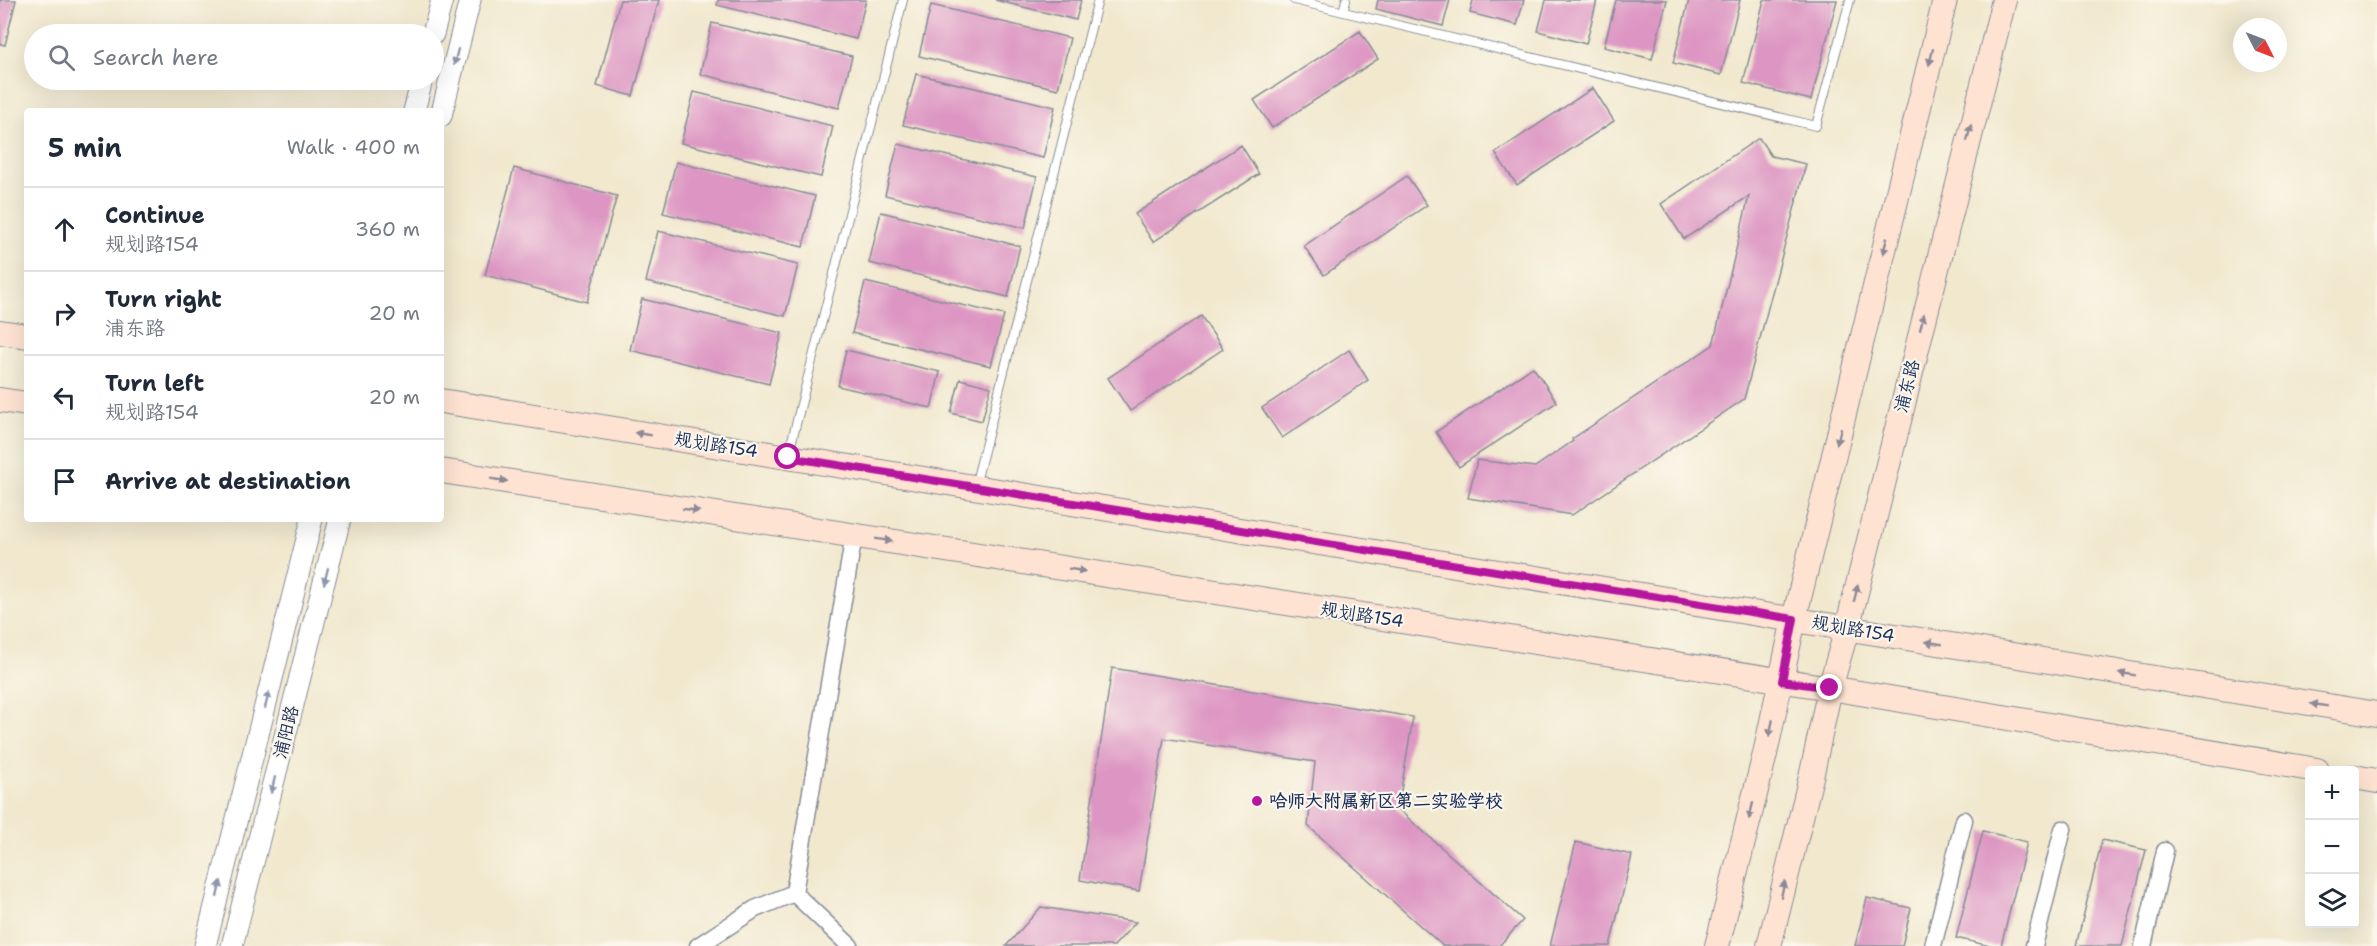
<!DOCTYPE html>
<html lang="en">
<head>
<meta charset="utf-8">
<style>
  body { margin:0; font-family:"Shantell Sans","LXGW WenKai TC",sans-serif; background:#f6f6f7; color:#1f2937 }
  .controls { position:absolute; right:18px; bottom:18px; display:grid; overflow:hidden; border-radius:6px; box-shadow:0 6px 24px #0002 }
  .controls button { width:54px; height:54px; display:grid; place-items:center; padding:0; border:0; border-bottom:2px solid #e0e1e3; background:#fff; color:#1f2937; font:30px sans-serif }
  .compass { position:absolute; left:2233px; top:18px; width:54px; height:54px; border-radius:50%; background:#fff; box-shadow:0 6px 24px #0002; rotate:132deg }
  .stop { position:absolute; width:18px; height:18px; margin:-14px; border:4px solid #b5179e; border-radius:50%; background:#fff }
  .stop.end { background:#b5179e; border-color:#fff; box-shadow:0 2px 6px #0008 }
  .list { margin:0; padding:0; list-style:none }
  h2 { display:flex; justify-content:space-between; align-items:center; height:78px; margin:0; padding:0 24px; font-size:26px }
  h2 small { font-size:20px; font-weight:400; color:#747a83 }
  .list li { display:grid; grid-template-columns:39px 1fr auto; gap:18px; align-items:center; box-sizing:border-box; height:84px; padding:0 24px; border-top:2px solid #e0e1e3 }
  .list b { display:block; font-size:22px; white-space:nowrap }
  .list p { margin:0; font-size:20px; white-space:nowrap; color:#747a83 }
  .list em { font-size:20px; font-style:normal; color:#747a83 }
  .icon { flex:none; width:33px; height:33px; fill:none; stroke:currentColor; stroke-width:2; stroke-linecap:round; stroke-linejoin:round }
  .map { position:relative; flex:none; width:2377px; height:946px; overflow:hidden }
  .search { position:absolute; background:#fff; box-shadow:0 6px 24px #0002; left:24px; top:24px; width:420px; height:66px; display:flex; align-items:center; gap:15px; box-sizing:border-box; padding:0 21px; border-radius:33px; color:#747a83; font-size:22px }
  .panel { position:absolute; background:#fff; box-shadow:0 6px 24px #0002; left:24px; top:108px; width:420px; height:414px; border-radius:6px }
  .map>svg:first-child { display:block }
  .building { fill:#dd96c3 }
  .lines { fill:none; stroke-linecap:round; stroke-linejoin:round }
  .service-casing { stroke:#868c96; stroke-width:10 }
  .minor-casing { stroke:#868c96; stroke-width:19 }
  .tertiary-casing { stroke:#868c96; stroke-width:23 }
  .secondary-casing { stroke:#868c96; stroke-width:26 }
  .service { stroke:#fff; stroke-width:8 }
  .minor { stroke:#fff; stroke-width:16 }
  .tertiary { stroke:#fff; stroke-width:21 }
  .secondary { stroke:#fee3d2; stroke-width:24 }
  .oneway { fill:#8d97ae }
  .oneway2 { fill:#8c8998 }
  .route { stroke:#b5179e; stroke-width:8 }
  .poi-dot { fill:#b5179e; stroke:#fbf7ec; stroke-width:2 }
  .labels { text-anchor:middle; stroke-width:4.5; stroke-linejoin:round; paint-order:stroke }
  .street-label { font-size:18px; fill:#1b2f5e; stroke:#fbf7ec }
  .poi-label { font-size:18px; font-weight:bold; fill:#1b2f5e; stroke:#fbf7ec; text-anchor:start }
</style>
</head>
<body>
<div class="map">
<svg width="2377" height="946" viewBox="0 0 2377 946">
  <rect width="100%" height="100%" fill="#fbf7ec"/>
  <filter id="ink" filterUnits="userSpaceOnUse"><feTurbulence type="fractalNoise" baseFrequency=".0167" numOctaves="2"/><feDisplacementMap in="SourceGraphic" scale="12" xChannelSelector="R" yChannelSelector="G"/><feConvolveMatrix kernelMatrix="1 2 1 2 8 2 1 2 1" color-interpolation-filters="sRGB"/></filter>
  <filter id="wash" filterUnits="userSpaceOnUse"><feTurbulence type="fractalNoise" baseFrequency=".008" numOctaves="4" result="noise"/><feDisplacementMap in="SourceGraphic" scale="24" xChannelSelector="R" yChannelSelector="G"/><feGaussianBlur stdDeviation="1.35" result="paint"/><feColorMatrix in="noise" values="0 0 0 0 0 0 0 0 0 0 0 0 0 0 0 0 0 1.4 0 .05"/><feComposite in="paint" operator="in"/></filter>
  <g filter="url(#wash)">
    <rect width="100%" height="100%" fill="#f1e8ce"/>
    <g id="blocks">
      <path class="building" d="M0,0H16L5,45L0,44Z
        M620,0H659L633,96L597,86Z
        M718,0H866L856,39L717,5Z
        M995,0H1081L1076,20Z
        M1378,0H1450L1443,26L1376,9Z
        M1473,0H1524L1517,25L1470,13Z
        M1546,0H1597L1586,44L1538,31Z
        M1616,0H1667L1652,59L1604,47Z
        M1689,0H1740L1721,75L1673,63Z
        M1764,0H1837L1811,100L1743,83Z
        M931,5L1070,38L1058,89L919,56Z
        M712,23L852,56L839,108L700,74Z
        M1360,31L1378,59L1272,128L1254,100Z
        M916,74L1055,107L1043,158L903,125Z
        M1593,88L1614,121L1517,185L1495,153Z
        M694,92L833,126L821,177L681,143Z
        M1759,138L1771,156L1806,164L1744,399L1572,515L1468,498L1477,460L1535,467L1573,441L1572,439L1713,345L1749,196L1684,239L1661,204Z
        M898,144L1037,177L1025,228L885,195Z
        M1241,145L1259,174L1153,242L1135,214Z
        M676,162L815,196L803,247L663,213Z
        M514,168L617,196L587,302L485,275Z
        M1407,176L1427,205L1324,275L1304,246Z
        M881,212L1020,246L1008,297L869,263Z
        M658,231L798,265L785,316L646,282Z
        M865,282L1004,315L991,366L852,333Z
        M642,299L782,333L769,384L630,350Z
        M1201,316L1223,349L1130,411L1108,378Z
        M846,350L940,372L931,408L838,386Z
        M1349,350L1368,380L1282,438L1262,408Z
        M1533,367L1557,402L1459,467L1436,432Z
        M960,379L991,387L982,421L951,413Z
        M1112,668L1413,717L1398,809L1523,920L1499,946H1443L1308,826L1315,762L1164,738L1139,891L1080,880Z
        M1983,831L2027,842L2001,946H1990L1956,938Z
        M2102,840L2146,850L2122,946H2076Z
        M1576,842L1632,855L1610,946H1550Z
        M1867,898L1911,908L1902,946H1855Z
        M1041,907L1136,922L1114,946H1006Z"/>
    </g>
  </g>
  <g filter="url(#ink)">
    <use href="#blocks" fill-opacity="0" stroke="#868c96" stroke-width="1.5"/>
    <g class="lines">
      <defs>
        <path id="service" d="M1294,0L1816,126L1850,0
          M1343,12L1346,0
          M788,456L903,0
          M975,486L1098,0"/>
        <path id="minor" d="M698,946L755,909L794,893
          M850,946L794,893L854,535
          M1933,946L1964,820
          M2034,946L2063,829
          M2143,946L2165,851"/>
        <path id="tertiary" d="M433,34L442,0
          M414,111L422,80
          M441,116L470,0
          M205,946L312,519
          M232,946L340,519"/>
        <path id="secondary" d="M0,332L27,336
          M0,400L27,404
          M441,401L2377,714
          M441,471L1830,688L2317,770
          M2354,777L2377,781
          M1717,946L1765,754L1794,619L1945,0
          M1769,946L1812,773L1830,688L1847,629L2004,0"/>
      </defs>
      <use href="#service" class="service-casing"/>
      <use href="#minor" class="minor-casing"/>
      <use href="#tertiary" class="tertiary-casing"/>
      <use href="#secondary" class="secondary-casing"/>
      <use href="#service" class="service"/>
      <use href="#minor" class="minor"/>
      <use href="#tertiary" class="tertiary"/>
      <use href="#secondary" class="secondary"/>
    </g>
    <defs><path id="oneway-solid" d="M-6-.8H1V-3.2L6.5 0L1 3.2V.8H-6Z" transform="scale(1.5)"/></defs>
    <g class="oneway">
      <use href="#oneway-solid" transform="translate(456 57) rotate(104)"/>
      <use href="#oneway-solid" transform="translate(326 576) rotate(104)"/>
      <use href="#oneway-solid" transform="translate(267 700) rotate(-76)"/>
      <use href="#oneway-solid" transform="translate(273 785) rotate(104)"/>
      <use href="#oneway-solid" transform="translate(219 889) rotate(-76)"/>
    </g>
    <g class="oneway2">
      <use href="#oneway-solid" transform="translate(1931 57) rotate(104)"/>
      <use href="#oneway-solid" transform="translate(1969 133) rotate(-76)"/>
      <use href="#oneway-solid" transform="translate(1885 246) rotate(104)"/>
      <use href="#oneway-solid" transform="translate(1922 322) rotate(-76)"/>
      <use href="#oneway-solid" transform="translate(643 434) rotate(-171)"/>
      <use href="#oneway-solid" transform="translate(1839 436) rotate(104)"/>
      <use href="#oneway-solid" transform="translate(499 480) rotate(9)"/>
      <use href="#oneway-solid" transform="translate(691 510) rotate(9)"/>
      <use href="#oneway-solid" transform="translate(884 540) rotate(9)"/>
      <use href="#oneway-solid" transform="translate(1077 570) rotate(9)"/>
      <use href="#oneway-solid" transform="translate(1856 593) rotate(-76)"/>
      <use href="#oneway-solid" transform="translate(1934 643) rotate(-171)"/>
      <use href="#oneway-solid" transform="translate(2127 674) rotate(-171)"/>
      <use href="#oneway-solid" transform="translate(2319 705) rotate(-171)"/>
      <use href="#oneway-solid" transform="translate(1771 728) rotate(102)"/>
      <use href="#oneway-solid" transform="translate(1751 811) rotate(104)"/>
      <use href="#oneway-solid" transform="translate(1783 889) rotate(-76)"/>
    </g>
  </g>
  <g class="lines" filter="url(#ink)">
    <path class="route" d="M788,457L1794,619L1782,681L1830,688"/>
  </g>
  <circle class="poi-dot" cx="1257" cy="801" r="6"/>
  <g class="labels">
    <g class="street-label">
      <text transform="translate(1907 386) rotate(-76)" y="6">浦东路</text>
      <text transform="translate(716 445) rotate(9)" y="6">规划路154</text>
      <text transform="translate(1362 615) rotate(9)" y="6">规划路154</text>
      <text transform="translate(1853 629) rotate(10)" y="6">规划路154</text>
      <text transform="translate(286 732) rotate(-76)" y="6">浦阳路</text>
    </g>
    <g class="poi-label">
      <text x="1269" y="807">哈师大附属新区第二实验学校</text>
    </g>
  </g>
</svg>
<div class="controls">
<button>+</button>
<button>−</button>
<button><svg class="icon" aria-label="layers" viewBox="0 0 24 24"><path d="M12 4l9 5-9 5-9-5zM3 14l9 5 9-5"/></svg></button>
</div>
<svg class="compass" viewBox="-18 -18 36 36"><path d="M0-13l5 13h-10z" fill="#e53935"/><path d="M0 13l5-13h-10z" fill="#747a83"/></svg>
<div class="stop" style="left:788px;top:457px"></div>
<div class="stop end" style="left:1830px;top:688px"></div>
<div class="search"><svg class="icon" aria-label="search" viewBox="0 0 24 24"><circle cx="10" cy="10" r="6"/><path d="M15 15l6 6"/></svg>Search here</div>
<section class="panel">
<h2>5 min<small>Walk · 400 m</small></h2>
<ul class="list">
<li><svg class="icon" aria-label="ahead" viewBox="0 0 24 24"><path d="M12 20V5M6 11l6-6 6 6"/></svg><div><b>Continue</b><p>规划路154</p></div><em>360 m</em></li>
<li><svg class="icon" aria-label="right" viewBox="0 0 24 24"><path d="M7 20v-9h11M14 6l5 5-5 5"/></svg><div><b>Turn right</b><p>浦东路</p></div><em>20 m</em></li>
<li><svg class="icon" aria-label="left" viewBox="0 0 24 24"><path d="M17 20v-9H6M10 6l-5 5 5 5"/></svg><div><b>Turn left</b><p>规划路154</p></div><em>20 m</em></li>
<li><svg class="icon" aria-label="arrive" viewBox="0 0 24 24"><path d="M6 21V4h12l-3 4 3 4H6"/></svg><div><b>Arrive at destination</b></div></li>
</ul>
</section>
</div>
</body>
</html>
